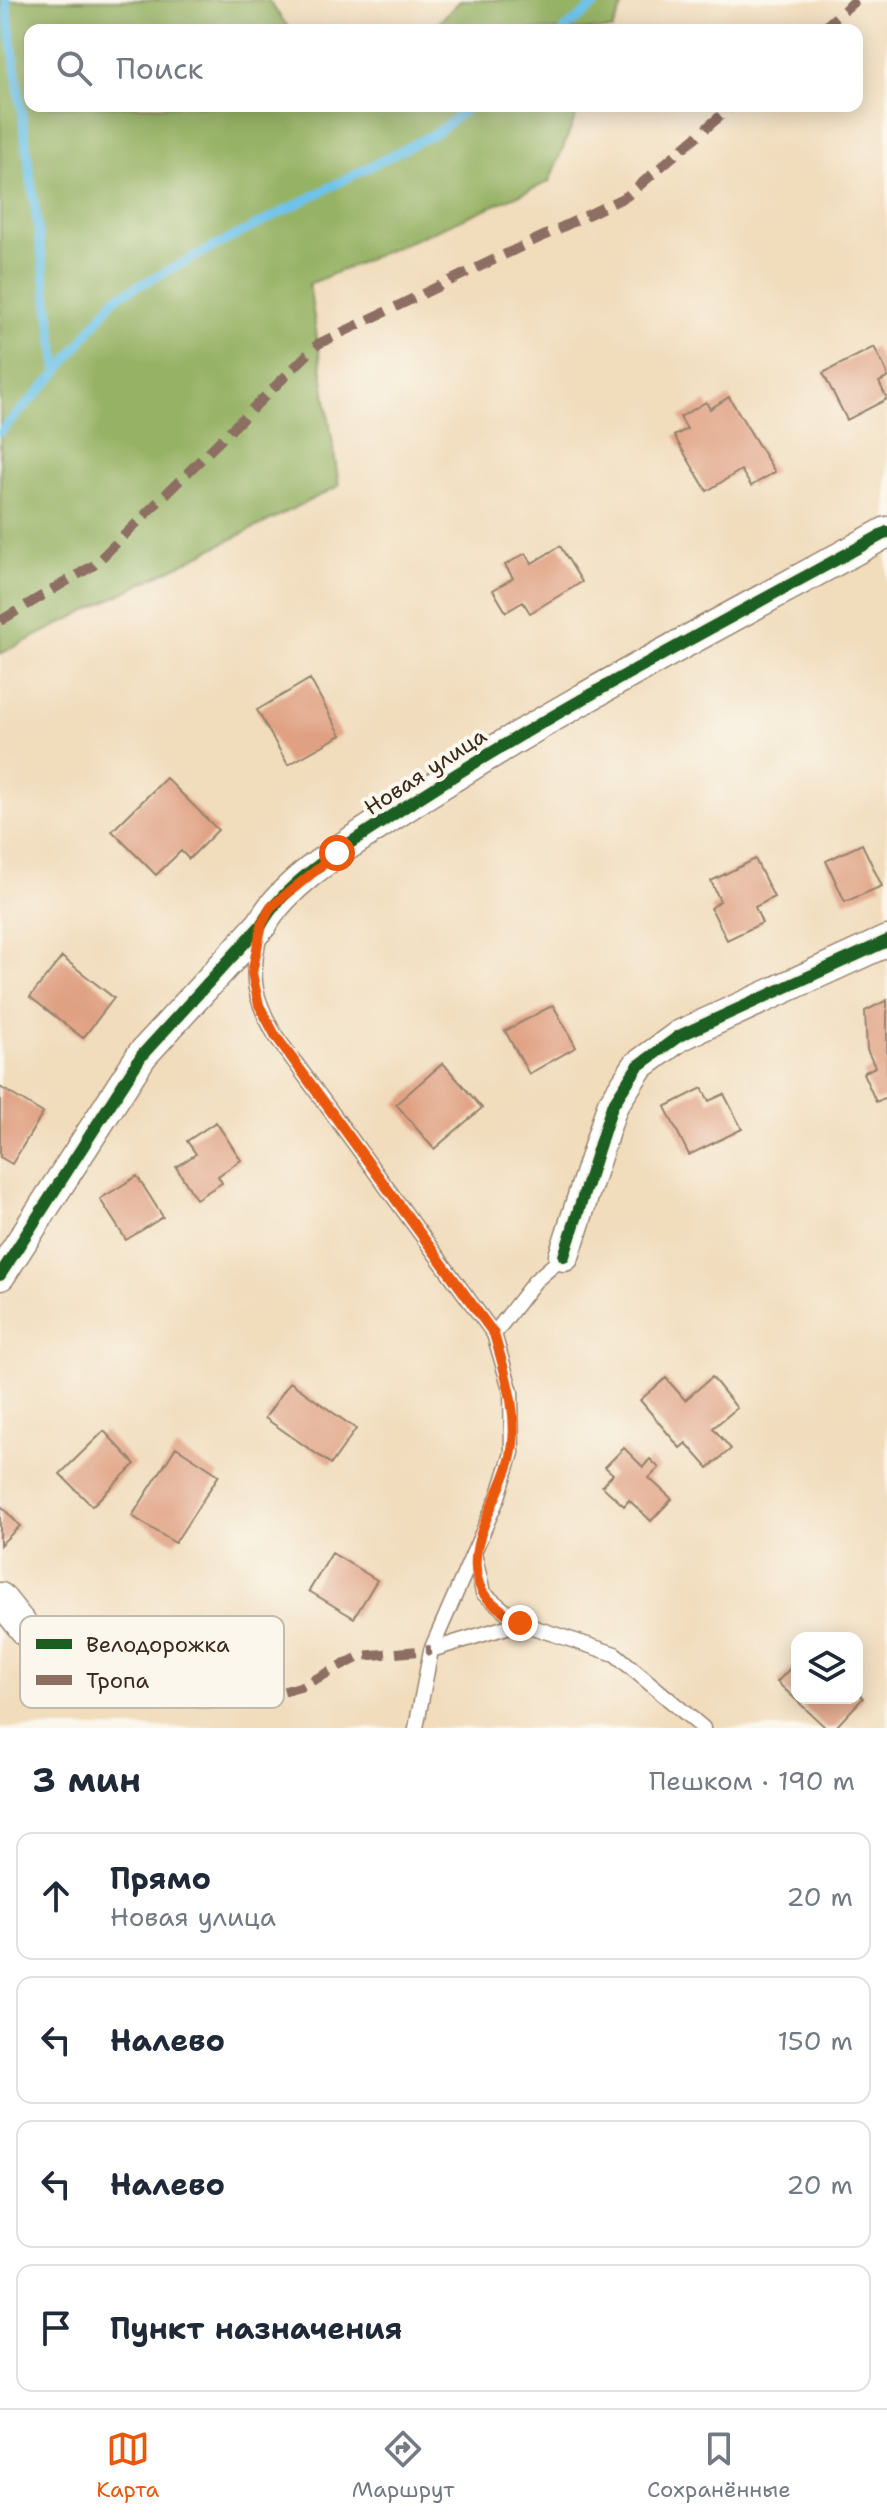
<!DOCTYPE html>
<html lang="ru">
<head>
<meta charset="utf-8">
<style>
  body { margin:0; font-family:"Shantell Sans",sans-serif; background:#f2f2f3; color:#1f2937 }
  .controls { position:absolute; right:24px; bottom:24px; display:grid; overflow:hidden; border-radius:16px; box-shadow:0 4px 20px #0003 }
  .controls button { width:72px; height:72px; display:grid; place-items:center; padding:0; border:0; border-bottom:2px solid #e0e1e3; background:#fff; color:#1f2937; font:40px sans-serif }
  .stop { position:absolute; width:24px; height:24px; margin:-18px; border:6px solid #ea580c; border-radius:50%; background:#fff }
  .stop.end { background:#ea580c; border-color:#fff; box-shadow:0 2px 8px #0008 }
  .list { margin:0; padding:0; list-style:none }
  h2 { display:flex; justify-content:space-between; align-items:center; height:104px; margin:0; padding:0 32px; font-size:34px }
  h2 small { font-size:26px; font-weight:400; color:#747a83 }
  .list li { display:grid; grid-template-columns:52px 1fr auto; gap:24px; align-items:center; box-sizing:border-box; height:128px; margin:0 16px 16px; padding:0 16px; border:2px solid #e0e1e3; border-radius:16px }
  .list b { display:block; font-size:30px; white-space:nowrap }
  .list p { margin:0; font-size:26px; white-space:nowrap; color:#747a83 }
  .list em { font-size:26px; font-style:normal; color:#747a83 }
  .icon { flex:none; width:44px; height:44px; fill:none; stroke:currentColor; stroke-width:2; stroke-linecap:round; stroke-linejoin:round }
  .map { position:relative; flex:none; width:887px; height:1728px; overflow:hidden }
  .search { position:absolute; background:#fff; box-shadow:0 4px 20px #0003; left:24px; right:24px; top:24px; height:88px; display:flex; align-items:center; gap:20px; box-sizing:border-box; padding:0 28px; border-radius:16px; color:#747a83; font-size:30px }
  .sheet { height:680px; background:#fff }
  nav { display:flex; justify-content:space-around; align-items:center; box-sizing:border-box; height:112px; border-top:2px solid #e0e1e3; background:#fff; font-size:22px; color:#747a83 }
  nav a { display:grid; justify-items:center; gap:4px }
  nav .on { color:#ea580c }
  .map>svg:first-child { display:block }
  .forest { fill:#96b265; stroke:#686e42; stroke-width:2 }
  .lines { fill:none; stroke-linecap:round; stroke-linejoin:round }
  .stream { stroke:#6dc3ea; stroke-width:9 }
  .building { fill:#e0a183 }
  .service-casing { stroke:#96836d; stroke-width:17 }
  .minor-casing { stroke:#96836d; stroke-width:33 }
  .service { stroke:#fff; stroke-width:14 }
  .minor { stroke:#fff; stroke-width:30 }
  .quiet { stroke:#8d6e63; stroke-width:10; stroke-dasharray:20 10; stroke-linecap:butt }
  .cycleway-casing { stroke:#fbf7ec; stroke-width:17 }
  .cycleway { stroke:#1b5e20; stroke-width:12 }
  .route { stroke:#ea580c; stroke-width:10 }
  .labels { text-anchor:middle; stroke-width:8; stroke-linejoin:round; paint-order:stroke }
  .street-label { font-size:22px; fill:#3b2a1e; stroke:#fbf7ec }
  .key { fill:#fbf7ec; stroke:#c1baae; stroke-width:2 }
  .key-label { font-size:22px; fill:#3b2a1e }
</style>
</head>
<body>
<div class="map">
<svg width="887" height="1728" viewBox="0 0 887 1728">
  <rect width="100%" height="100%" fill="#fbf7ec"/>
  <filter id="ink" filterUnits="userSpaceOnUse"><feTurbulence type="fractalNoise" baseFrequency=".0125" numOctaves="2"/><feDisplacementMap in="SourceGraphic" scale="16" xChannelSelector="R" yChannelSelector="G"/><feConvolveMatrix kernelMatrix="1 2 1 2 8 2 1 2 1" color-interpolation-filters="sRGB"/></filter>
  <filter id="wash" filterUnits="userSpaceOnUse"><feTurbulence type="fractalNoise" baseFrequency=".006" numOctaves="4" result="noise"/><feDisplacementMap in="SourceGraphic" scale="32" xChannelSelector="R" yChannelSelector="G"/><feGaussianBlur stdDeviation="1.8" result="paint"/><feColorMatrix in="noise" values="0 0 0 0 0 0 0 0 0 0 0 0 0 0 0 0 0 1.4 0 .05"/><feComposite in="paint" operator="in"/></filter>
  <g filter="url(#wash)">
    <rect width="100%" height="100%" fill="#f1dcbc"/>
    <path class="forest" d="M0,0H268L290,30H30V106H347L351,111L355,106H580L549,182L309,284L339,486L0,654Z
      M461,0H625L612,30H431Z"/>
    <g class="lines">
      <path class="stream" d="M6,0L58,372
        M564,30L601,0
        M0,432L58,372L115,298L439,131L470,106"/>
    </g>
    <g id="blocks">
      <path class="building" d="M874,347L887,372V378L879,382L887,399L847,420L823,373Z
        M729,397L775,472L751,486L741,470L707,491L674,436L687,429L680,417L706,402L710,409Z
        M560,546L582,582L530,613L523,602L506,612L493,590L513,578L505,565L526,553L532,563Z
        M310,679L341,735L288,765L257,710Z
        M166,778L218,830L189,859L181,851L156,875L112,831Z
        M862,844L882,886L845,902L826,861Z
        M755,859L774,897L755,907L762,923L727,940L711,908L720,901L711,881Z
        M62,957L114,998L83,1038L30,997Z
        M887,1000V1097L876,1102L863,1073L875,1067L867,1050L865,1011Z
        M553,1005L576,1047L529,1074L505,1031Z
        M443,1063L482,1108L434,1149L396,1104Z
        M0,1087L43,1113L12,1164L0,1157Z
        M702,1088L709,1101L724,1094L742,1129L689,1155L665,1107Z
        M216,1122L241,1160L218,1176L222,1183L196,1199L176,1167L196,1154L187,1141Z
        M137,1176L163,1217L126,1240L100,1199Z
        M712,1377L737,1408L713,1428L731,1449L708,1468L686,1443L680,1448L640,1400L666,1378L685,1400Z
        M290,1382L356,1429L331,1464L265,1418Z
        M104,1431L135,1464L92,1506L60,1474Z
        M176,1447L219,1475L175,1543L132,1516Z
        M624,1448L643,1467L650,1459L659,1468L649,1478L672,1499L651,1521L629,1500L624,1506L602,1486L613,1474L605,1467Z
        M0,1505L20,1526L0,1545Z
        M332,1553L377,1580L354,1618L309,1591Z
        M797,1661V1698H857V1692L863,1698L835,1728H826L777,1682Z"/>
    </g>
  </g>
  <g filter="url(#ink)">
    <use href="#blocks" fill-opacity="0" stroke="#96836d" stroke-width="2"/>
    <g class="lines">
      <defs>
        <path id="service" d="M259,938C250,980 254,997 275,1035L494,1334L511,1392L512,1453L498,1497L431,1650L416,1728
          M494,1334L535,1281L564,1256
          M474,1553L483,1593L520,1623
          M431,1650L520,1623L615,1654L703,1728"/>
        <path id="minor" d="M564,1256L612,1106L638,1066L679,1036L887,941
          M0,1275L142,1055L262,924C286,880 350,844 391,816C550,711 720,624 887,532
          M0,1598L53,1664"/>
      </defs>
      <use href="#service" class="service-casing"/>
      <use href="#minor" class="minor-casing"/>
      <use href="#service" class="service"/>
      <use href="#minor" class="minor"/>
      <path class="quiet" d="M821,30L856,0
        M0,621L94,565L318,344L627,196L732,106
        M53,1664L116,1693L177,1703L238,1704L300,1687L361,1656L431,1650"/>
      <defs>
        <path id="cycleway" d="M564,1256L612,1106L638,1066L679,1036L887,941
          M0,1275L142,1055L262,924C286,880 350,844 391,816C550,711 720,624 887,532"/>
      </defs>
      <use href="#cycleway" class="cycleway-casing"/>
      <use href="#cycleway" class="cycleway"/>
    </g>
  </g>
  <g class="lines" filter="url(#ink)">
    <path class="route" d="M337,853L271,907L262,924L252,973L259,1005L275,1035L494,1334C505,1373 520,1416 511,1456C501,1499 460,1547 482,1591C488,1603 510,1615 520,1623"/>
  </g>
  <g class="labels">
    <g class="street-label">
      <text transform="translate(425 771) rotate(-33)" y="8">Новая улица</text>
    </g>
  </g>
  <rect x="20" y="1616" width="264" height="92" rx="12" class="key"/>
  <rect x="36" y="1639" width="36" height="10" fill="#1b5e20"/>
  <rect x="36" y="1675" width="36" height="10" fill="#8d6e63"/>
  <g class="key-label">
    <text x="86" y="1652">Велодорожка</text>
    <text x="86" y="1688">Тропа</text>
  </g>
</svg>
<div class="controls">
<button><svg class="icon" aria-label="layers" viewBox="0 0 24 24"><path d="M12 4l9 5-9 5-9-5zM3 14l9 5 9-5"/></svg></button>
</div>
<div class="stop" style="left:337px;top:853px"></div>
<div class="stop end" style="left:520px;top:1623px"></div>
<div class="search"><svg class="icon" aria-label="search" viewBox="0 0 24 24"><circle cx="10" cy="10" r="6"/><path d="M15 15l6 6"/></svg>Поиск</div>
</div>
<section class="sheet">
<h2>3 мин<small>Пешком · 190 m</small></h2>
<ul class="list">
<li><svg class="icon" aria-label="ahead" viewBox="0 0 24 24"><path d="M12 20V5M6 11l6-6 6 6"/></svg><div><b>Прямо</b><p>Новая улица</p></div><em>20 m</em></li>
<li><svg class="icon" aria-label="left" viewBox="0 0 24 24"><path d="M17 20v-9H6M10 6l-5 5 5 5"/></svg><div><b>Налево</b></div><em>150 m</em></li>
<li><svg class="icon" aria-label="left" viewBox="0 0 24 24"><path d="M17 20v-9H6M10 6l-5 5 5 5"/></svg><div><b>Налево</b></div><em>20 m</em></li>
<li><svg class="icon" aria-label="arrive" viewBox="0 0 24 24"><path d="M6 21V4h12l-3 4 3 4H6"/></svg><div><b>Пункт назначения</b></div></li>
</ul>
</section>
<nav>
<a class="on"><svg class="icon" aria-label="map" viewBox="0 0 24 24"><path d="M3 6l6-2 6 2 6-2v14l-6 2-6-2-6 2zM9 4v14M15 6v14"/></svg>Карта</a>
<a><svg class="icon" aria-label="directions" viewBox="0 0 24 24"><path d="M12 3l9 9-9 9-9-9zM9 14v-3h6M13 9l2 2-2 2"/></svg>Маршрут</a>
<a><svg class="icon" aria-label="saved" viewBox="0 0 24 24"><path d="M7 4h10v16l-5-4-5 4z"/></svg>Сохранённые</a>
</nav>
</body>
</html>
